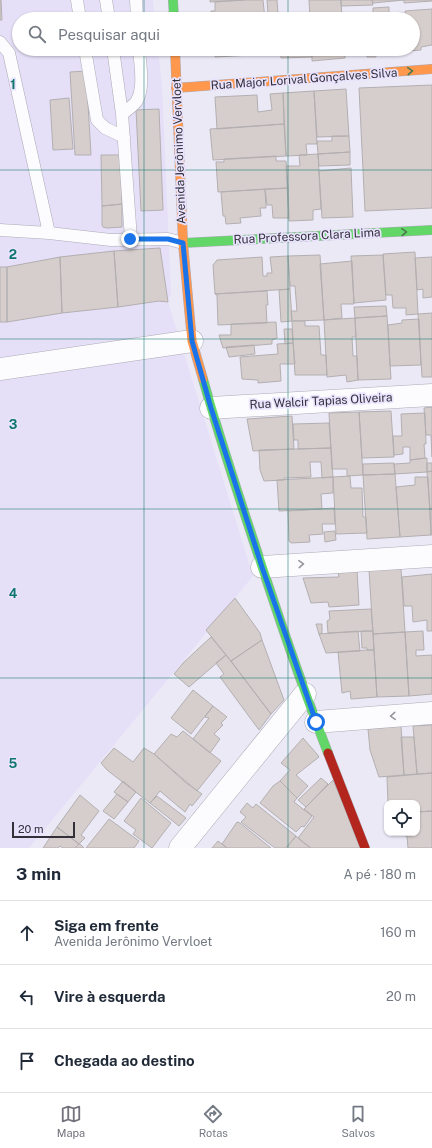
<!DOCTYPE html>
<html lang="pt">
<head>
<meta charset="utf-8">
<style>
  body { margin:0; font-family:"Public Sans",sans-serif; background:#f2f2f3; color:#1f2937 }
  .controls { position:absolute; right:12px; bottom:12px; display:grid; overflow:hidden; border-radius:8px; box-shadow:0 1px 3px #0004 }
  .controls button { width:36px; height:36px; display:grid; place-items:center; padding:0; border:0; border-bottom:1px solid #e0e1e3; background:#fff; color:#1f2937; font:20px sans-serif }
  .scale { position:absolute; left:12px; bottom:10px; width:63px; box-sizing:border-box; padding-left:4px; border:2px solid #33303a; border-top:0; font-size:11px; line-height:14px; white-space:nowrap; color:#33303a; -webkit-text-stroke:3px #e9e3fd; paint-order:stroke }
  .stop { position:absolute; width:12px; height:12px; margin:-9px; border:3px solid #1a73e8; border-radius:50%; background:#fff }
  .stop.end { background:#1a73e8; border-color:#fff; box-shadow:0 1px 4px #0008 }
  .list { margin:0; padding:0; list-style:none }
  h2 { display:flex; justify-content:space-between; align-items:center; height:52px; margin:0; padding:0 16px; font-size:17px }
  h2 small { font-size:13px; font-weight:400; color:#747a83 }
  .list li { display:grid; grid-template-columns:26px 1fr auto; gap:12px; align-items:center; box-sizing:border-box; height:64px; padding:0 16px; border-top:1px solid #e0e1e3 }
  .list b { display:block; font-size:15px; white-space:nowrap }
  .list p { margin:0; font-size:13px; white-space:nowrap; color:#747a83 }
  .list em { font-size:13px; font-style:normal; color:#747a83 }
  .icon { flex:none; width:22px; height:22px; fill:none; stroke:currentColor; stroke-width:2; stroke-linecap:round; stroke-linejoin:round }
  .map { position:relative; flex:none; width:432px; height:848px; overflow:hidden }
  .search { position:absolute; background:#fff; box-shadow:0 1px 3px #0004; left:12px; right:12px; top:12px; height:44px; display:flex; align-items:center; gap:10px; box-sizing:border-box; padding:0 14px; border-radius:22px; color:#747a83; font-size:15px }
  .sheet { height:244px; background:#fff }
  nav { display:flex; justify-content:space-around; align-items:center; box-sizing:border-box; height:56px; border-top:1px solid #e0e1e3; background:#fff; font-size:11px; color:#747a83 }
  nav a { display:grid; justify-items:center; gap:2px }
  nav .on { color:#74717c }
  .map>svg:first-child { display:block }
  .built { fill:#e5dff7 }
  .building { fill:#d6cecc; stroke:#b3afb1 }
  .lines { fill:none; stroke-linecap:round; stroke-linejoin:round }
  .lane-casing { stroke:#adabb6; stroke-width:13 }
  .street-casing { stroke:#adabb6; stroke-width:23 }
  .fast-casing { stroke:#adabb6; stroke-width:10 }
  .slow-casing { stroke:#adabb6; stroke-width:10 }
  .jam-casing { stroke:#adabb6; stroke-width:10 }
  .lane { stroke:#fcfcfe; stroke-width:12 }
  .street { stroke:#fcfcfe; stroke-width:22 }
  .fast { stroke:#63d668; stroke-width:9 }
  .slow { stroke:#ff974d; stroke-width:9 }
  .jam { stroke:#b3261e; stroke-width:9 }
  .oneway { stroke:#497b4f }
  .oneway2 { stroke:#98969c }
  .route { stroke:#1a73e8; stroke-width:5 }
  .grid { fill:none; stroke:#0f766e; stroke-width:1; stroke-opacity:0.55 }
  .labels { text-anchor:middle; stroke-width:3.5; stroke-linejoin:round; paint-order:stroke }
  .street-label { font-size:12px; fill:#33303a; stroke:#e9e3fd }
  .grid-label { font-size:13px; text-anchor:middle; font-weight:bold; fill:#0f766e; stroke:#e9e3fd; stroke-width:3.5; stroke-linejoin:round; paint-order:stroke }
</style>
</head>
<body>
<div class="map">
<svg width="432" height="848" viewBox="0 0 432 848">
  <rect width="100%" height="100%" fill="#ece9f7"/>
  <path class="built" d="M0,0H153L155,19H19V49H158L162,85L171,293L168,302L253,576L29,848H0Z"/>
  <path class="building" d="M0,0H1L2,20H0Z
    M210,0H244L210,2Z
    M244,0H263L265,19H212L211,11H215V2Z
    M267,0H277L278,14H268Z
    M309,0H341L342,19H310Z
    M341,0H372L373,5L341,6Z
    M372,0H404L373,3Z
    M404,0H432V1L404,3Z
    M389,7V13H403V19H373V8Z
    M432,9V45L421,47V50L408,51V49H413V19H406L405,11Z
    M373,13V19H342V14Z
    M214,49H251L252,55L215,57Z
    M280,49H312V57L281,58Z
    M312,49H344L345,58L312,61Z
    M344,49H375L376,57H367L366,51L344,52Z
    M375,49H408V51L375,52Z
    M86,71L91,155H75L70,72Z
    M432,85V208L365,211L359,88Z
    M346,89L349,136L317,137L314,91Z
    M314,91L317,144H306L307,155L286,156L283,93Z
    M283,93L284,124L217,129L215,97L257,95L258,112L272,110L270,94Z
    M69,98L73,149L53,150L50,100Z
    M159,109L163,210L141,211L136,110Z
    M284,124L286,156L213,160L210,129Z
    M332,136H349L350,152L318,154L317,141H332Z
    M350,152V165L319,166L318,154Z
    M318,154L321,209L313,210V220L289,221L286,166H300L299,155Z
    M101,155H121L122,204L102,206Z
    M276,156V161H286L288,188L218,192L216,162H224V159Z
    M351,168L353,217L322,218L319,171Z
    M288,188L289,218H273L272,205H267L265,189Z
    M265,189L266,208H260L261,216L240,218L241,223L226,224L225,216H223L221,192Z
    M122,204V227L107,228L103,227L102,225V206Z
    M160,248L168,302L159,301L118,307L114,251Z
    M114,251L118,307L62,313L60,257Z
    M415,252L418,314L406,315V308H393L392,295H386L383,254Z
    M320,255L324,320L292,321L291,311H297L295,286H290L288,256Z
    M383,255L386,300L354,303L351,256Z
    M288,256L290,289L215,294L213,265L217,260L262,257L263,276H267V273H272L270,257Z
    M60,257L62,313L7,322V267Z
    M432,257V297L423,298V289L417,290L415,258Z
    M352,261L354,304H341L342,318L324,320L320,264Z
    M0,267H7V322H0Z
    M290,289L292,321L281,322L279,290Z
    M267,291L268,305H266L267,323L218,325L217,295L215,294Z
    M386,306L387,316L355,318L354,307Z
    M432,313V377H422L418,314Z
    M387,316L391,379L358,380L355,318Z
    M355,318L356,337H352L353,356H357L358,380L347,382L346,375L327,377L324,320Z
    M419,319L421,365L390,366L388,325L402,323V320Z
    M292,321H305V326H319L321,355H326L327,375H295Z
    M276,322L277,338L272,340V344L223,348L219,335H231V324Z
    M284,329H292L293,343L285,344Z
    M293,343L295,364H280L281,381L258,383V380L242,379L240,357L278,354L277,344Z
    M254,345L255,354L229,357L226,347Z
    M432,407V457L431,435H426L424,408Z
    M391,411L394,457L362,458L359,412Z
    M359,412L363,475L347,476V469H332L329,413Z
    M425,413L426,444H424L425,458L410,460V447H403V454L394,455L393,436H402L401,414Z
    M292,416L294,449L253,451L247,419Z
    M329,423L331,448L298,449V440H294L293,424Z
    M331,448L333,477L322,478L321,462H310L311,477L284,478V480L264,481L260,470L259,450Z
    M427,458V472L395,474L394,464L410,463V460Z
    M394,463L395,474L363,475V464Z
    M427,463H432V471L427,472Z
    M432,471V509H430L427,472Z
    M395,474L400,537L367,539L363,475Z
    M350,476L351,488H362L363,517H366L367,533L336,534L333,477Z
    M333,477V493L321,494L322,509L279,511L277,480Z
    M415,477H428L431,535L400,537L396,487L415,485Z
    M334,508L335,524H322L323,534L309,535L310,542L291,543L289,541L288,511Z
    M430,509H432V535H431Z
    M335,531L336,540L325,542L324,532Z
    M401,569L405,632L373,634L369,570Z
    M357,570L359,605L329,607L328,602L311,603L303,578L339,577L338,572Z
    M432,574V631H427V620L413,622L412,606H404L402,577Z
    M235,598L260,633L262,640L231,661L206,630Z
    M371,609L373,631L328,633L327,621L330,619L329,611Z
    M316,624H322V633L319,634Z
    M358,631L360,651L326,653L319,634Z
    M361,631H373L374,650H367V648H362Z
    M423,631L424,650H416V656L432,655V694L409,696L405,632Z
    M405,632L409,696L377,697L373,634Z
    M211,637L226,655L189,687L174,674L183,663Z
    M262,640L284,700L271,714L231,661Z
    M367,650H374L377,697L351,699L350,691L342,693L338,652Z
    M226,655L271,714L259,730L220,677L224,674L216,663Z
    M193,690L213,706L191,734L171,718Z
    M213,706L227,717L221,723L223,725L214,734L220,739L210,753L193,739L209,718L205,717Z
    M432,725V773L417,774L413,726Z
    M401,726L404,775L379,777L370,750L368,729Z
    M183,731L221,761L197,791L154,754L171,734L177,737Z
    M401,737H414L417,774L404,775Z
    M303,738L317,754L319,757L296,775L308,786L297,798L280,781L290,770L281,763Z
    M114,748L133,762L144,748L154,754L185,782L202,794L192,806L190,804L185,812L160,791L150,803L107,770L101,763Z
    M432,773V811L417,812V803H388L387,777Z
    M321,778L328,784L306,807L298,800Z
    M333,780L362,848H311L298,838L314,817L304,809Z
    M123,781L136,792L128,802L114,792Z
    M280,781L297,798L294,802L312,816L304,827L302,826L296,832L260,803L273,786Z
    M117,794L128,802L114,819L103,811Z
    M80,795L99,811L81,835L85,838L79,844L57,827Z
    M157,796L186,818L179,826L150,803Z
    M141,798L171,823L152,848L133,834L136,830L124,821Z
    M247,803L253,808L256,804L296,836L286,848H275L241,822L246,817L240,812Z
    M432,811V848H408L407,836L400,835V833H417V812Z
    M109,819L139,841L134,848H86Z
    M237,822L240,823L271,848H227L222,844Z
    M57,827L79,844L75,848H63L60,846L58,848H43Z
    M296,836L305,844L311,848H286Z
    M218,841L222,844L227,848H212Z
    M79,844H80L84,848H75Z"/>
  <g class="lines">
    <defs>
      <path id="lane" d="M77,0L80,19
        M106,0L109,19
        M136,0L137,19
        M0,42L9,53L49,233
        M85,49L97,120L105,128L124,137
        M113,49L122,114L131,239
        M122,114C127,110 133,106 136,102C145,89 140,64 139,49
        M0,230L49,233L111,240L168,239L183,243"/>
      <path id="street" d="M0,369L192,341
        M211,408L432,395
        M262,567L432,556
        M316,722L432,713
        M180,848L305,694"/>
      <path id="fast" d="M173,0L174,19
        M183,243L432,230
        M203,379C216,426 231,472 246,518C272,597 298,676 328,753"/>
      <path id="slow" d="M175,49L183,243L192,341L203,379
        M176,88L432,69"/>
      <path id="jam" d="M328,753L365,848"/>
    </defs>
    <use href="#lane" class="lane-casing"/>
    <use href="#street" class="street-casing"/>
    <use href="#fast" class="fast-casing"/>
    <use href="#slow" class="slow-casing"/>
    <use href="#jam" class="jam-casing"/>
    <use href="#lane" class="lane"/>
    <use href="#street" class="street"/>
    <use href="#fast" class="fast"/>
    <use href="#slow" class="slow"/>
    <use href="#jam" class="jam"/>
  </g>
  <defs><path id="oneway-chevron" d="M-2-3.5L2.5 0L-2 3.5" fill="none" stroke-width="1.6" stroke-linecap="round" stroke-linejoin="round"/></defs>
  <g class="oneway">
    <use href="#oneway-chevron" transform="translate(410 71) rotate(-4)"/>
    <use href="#oneway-chevron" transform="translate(404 232) rotate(-3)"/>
  </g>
  <g class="oneway2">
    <use href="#oneway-chevron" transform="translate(301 564) rotate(-3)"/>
    <use href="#oneway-chevron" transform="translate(393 716) rotate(176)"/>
  </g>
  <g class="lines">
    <path class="route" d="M130,239H168L183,243L192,341L211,408L262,567L316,722"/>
  </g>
  <path class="grid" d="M144,0V19M288,0V19M144,49V848M288,49V848M0,170H432M0,339H432M0,509H432M0,678H432"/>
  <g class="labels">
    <g class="street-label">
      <text transform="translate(304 79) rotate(-4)" y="4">Rua Major Lorival Gonçalves Silva</text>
      <text transform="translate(179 151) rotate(-92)" y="4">Avenida Jerônimo Vervloet</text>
      <text transform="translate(307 236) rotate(-3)" y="4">Rua Professora Clara Lima</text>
      <text transform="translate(321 401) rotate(-3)" y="4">Rua Walcir Tapias Oliveira</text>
    </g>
  </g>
  <g class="grid-label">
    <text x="13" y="89">1</text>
    <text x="13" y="259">2</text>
    <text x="13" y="429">3</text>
    <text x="13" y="598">4</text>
    <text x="13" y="768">5</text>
  </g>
</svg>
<div class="controls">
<button><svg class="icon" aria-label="locate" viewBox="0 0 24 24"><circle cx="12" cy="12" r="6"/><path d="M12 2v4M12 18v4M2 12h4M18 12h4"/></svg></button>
</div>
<div class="scale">20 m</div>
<div class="stop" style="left:316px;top:722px"></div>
<div class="stop end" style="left:130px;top:239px"></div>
<div class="search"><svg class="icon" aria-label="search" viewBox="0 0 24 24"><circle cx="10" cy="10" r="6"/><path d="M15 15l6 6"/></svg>Pesquisar aqui</div>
</div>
<section class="sheet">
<h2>3 min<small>A pé · 180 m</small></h2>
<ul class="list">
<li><svg class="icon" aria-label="ahead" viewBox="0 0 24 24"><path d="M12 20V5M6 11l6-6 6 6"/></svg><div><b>Siga em frente</b><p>Avenida Jerônimo Vervloet</p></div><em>160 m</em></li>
<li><svg class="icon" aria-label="left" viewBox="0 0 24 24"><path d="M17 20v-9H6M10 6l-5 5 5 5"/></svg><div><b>Vire à esquerda</b></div><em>20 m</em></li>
<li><svg class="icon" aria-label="arrive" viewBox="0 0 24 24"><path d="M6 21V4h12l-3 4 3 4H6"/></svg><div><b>Chegada ao destino</b></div></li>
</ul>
</section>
<nav>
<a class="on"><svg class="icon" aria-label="map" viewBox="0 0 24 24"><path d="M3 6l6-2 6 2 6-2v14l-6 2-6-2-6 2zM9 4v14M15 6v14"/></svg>Mapa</a>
<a><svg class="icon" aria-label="directions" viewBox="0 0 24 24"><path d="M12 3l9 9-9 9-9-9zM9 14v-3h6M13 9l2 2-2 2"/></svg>Rotas</a>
<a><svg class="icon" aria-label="saved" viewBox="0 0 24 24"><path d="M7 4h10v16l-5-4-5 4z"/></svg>Salvos</a>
</nav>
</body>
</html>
